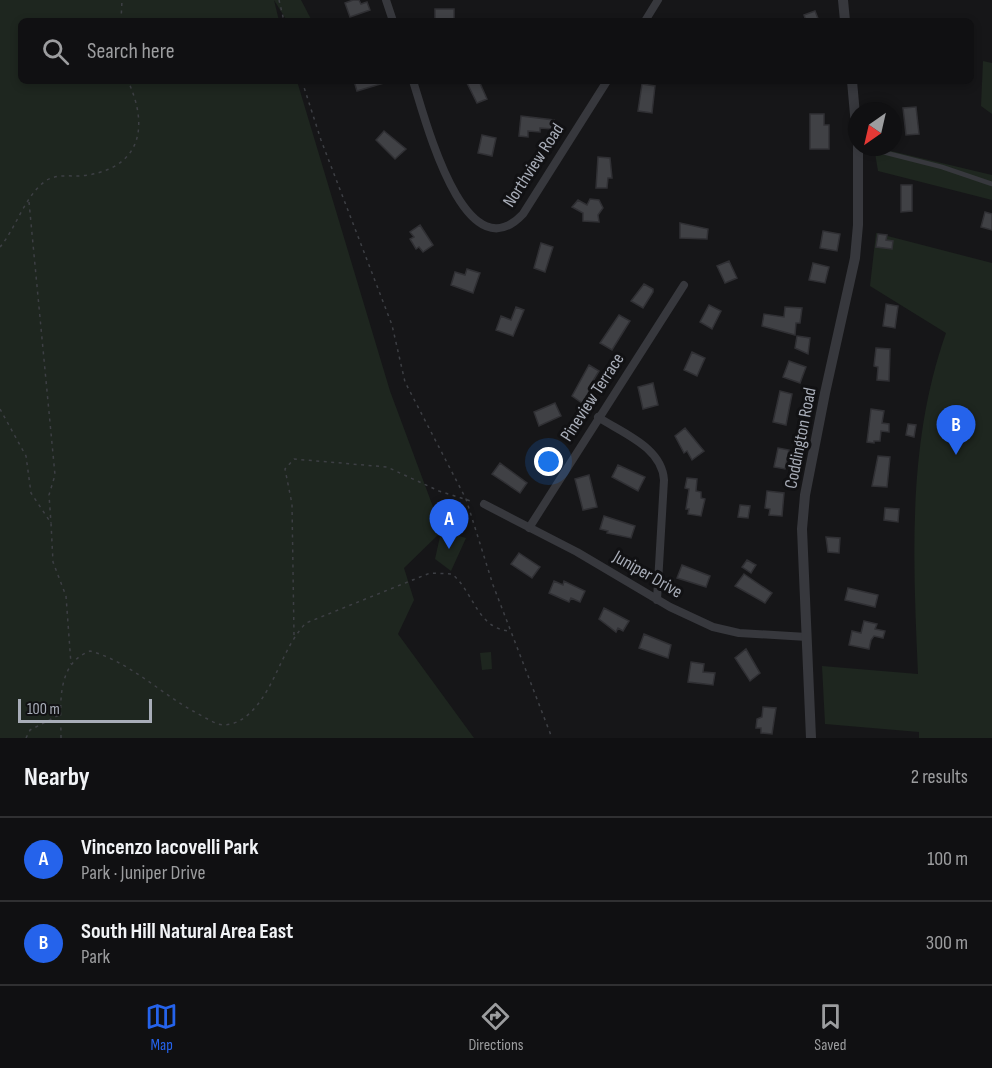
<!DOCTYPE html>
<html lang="en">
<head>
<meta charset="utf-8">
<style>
  body { margin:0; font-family:"Sofia Sans Condensed",sans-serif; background:#19191b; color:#f1f3f6 }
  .compass { position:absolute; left:848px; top:102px; width:54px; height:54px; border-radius:50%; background:#101012; box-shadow:0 3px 9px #0003; rotate:214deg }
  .scale { position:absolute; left:18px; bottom:15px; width:134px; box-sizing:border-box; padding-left:6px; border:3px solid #a8adb8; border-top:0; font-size:16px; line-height:21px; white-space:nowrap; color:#a8adb8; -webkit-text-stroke:4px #111113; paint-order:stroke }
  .you { position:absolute; left:549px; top:462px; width:21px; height:21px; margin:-15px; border:4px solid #fff; border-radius:50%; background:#1a73e8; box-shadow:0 0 0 9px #1a73e833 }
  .badge { display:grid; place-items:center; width:39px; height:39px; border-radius:50%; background:#2563eb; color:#fff; font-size:20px; font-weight:700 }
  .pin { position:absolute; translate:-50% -50px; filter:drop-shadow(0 2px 3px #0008) }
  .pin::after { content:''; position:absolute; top:32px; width:21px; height:18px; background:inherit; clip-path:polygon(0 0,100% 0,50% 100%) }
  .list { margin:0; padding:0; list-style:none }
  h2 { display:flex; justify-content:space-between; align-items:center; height:78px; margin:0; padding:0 24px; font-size:26px }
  h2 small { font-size:20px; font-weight:400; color:#9c9d9f }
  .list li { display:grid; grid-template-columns:39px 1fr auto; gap:18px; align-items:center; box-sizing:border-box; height:84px; padding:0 24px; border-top:2px solid #303032 }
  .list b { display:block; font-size:22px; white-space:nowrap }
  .list p { margin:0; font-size:20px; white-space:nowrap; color:#9c9d9f }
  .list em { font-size:20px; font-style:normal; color:#9c9d9f }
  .icon { flex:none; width:33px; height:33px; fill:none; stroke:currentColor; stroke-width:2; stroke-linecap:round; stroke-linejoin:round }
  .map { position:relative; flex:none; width:992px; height:738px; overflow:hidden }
  .search { position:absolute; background:#101012; box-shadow:0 3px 9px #0003; left:18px; right:18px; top:18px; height:66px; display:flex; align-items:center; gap:15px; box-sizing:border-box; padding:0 21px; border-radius:9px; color:#9c9d9f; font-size:22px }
  .sheet { height:246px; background:#101012 }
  nav { display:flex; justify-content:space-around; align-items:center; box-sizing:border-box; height:84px; border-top:2px solid #303032; background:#101012; font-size:16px; color:#9c9d9f }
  nav a { display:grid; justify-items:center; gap:3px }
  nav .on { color:#2563eb }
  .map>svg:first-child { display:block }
  .green { fill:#1e261f }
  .building { fill:#404145; stroke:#303034; stroke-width:1.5 }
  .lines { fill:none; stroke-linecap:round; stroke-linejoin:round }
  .path { stroke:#3d3f44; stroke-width:1.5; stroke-dasharray:3 4.5; stroke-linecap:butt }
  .service { stroke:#37383d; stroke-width:4.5 }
  .minor { stroke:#37383d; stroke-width:8 }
  .tertiary { stroke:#37383d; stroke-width:10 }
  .labels { text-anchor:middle; stroke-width:6; stroke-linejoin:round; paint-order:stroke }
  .street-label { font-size:18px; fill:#a8adb8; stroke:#111113 }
</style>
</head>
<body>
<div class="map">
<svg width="992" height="738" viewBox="0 0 992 738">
  <rect width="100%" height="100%" fill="#161618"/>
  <path class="green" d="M0,0H301L312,21H287L274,0L279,21H21V81H297L390,391L442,531L466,538L451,571L435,559L441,532L404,568L414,600L398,634L474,738H0Z
    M983,61L992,63V114L981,106Z
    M874,147L992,175V200L878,171Z
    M876,233L992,263V738H919V732L825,724L822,666L918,674C913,560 907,443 946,333L870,286Z
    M491,652L492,669L482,670L480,653Z"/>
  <path class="building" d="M353,0H359L361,4L367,2L370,10L350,17L345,3Z
    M435,9H454V21H435Z
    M815,11L819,21H806L804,15Z
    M354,81H384V83L357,91Z
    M466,81H479L487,99L477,103Z
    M642,84L655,86L652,113L638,111Z
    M916,107L919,134L906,135L903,108Z
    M810,114H824V125H829V149H810Z
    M521,116L554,120L553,129L540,128V132L528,131V137L519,136Z
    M384,131L406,149L395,159L376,140Z
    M482,135L496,138L492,156L478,153Z
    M598,157L610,158L612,178H608L607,188H596Z
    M901,185H912V211L901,212Z
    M590,199L599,200L603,208L598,215L599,222L583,221V213L572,207L578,200L587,205Z
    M985,212L992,214V230L981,227Z
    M680,223L708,229L707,239L680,238Z
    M420,225L433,245L423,252L419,247L416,249L410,239L414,237L410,232Z
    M823,231L840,234L837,251L820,248Z
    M878,234L887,235L886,240L893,241L892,249L876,247Z
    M541,243L553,247L545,272L534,268Z
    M729,261L737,278L725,283L717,266Z
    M813,263L829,267L825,283L809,280Z
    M467,269L480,273L473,293L451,285L455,272L465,275Z
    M644,284L653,289V292L643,308L631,301Z
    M886,304L898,306L895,328L883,326Z
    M709,305L721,311L712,329L700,322Z
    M516,307L524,310L513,336L496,330L501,316L511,320Z
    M785,307L802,308L800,323H796L795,335L762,326L764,314L784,317Z
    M619,315L630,321L612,350L600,343Z
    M797,336L810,338L808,354L795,348Z
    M876,348L890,349L889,381L877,380L878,367L874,366Z
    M692,352L705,358L697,376L684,370Z
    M789,361L806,367L800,383L783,377Z
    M589,365L599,371L593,381L595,383L582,403L572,396Z
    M653,383L658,405L643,409L638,387Z
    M780,391L792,394L786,425L773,422Z
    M555,403L561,416L539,426L534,412Z
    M871,409L884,411L882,423L889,424V432L881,431L880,441H874V443L867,442Z
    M908,424L916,425L914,437L906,435Z
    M685,428L704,451L692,460L687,451L684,453L675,436Z
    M778,448L789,450L785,469L774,467Z
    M878,456L890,457L887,487L872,486Z
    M500,463L527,483L520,493L492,474Z
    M618,465L645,477L638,491L612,477Z
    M589,475L597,507L583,510L575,479Z
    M687,478L697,479L696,491L701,492V498L705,499L701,516L688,514L689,509H686L689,489L685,488Z
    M767,491L784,493L782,516L769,515L770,509L765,508Z
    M740,505L750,506L748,518L738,517Z
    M885,508L899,509L898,522L884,520Z
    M604,516L635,526L631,538L607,533L608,531L600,529Z
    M826,537L840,538L839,553L828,552Z
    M519,553L540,567L532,578L511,564Z
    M747,560L756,565L751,573L742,567Z
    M682,565L710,576L706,587L677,578Z
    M744,574L772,593L765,603L735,586Z
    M554,581L563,585L564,581L585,591L580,602L571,598L569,602L549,593Z
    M848,588L878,595L875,607L845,600Z
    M604,608L629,621L623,631L618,628L616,632L599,619Z
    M864,621L877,624L875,629L885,631L883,638L874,636L871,640L869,649L849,645L852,631L861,633Z
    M644,634L671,645L668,658L639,648Z
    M746,649L760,673L750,681L735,658Z
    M691,662L704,664L703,672L715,673L713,685L688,682Z
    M763,707L776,708L772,734L761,733V728H756L757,719L762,717Z"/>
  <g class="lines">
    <path class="path" d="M279,0L284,21
      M121,21L122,0
      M302,81L321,140L392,325L405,382L466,499L493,585L552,738
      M29,202L55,475L49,495L51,523
      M0,247C16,228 24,198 44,182C57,172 73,178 88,175C143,166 148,124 128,81
      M0,409L26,456L31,493L51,523L53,562L66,596L71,664
      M294,635L292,504L285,469L294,459L387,467L439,491L474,502
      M26,738L30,730L61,714
      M61,738C61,707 55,664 90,651C128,661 159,692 193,711C201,715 210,721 218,724C230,727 242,721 251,712C276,687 282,648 306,623L430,573L452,574C474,592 477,629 510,631"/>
    <path class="service" d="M863,147L942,167L992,184"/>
    <path class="minor" d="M386,0L393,21
      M645,21L658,0
      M413,81C424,114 464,277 523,214L607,81
      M598,417C622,433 662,447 664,480L657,600
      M484,504L577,552L670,607L713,627L739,633L807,637
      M529,528L684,285"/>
    <path class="tertiary" d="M843,0L845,21
      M852,81L857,137
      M811,738L802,529L805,495L825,393L855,258L858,225V147"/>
  </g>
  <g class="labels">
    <g class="street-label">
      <text transform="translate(533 165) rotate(-57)" y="6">Northview Road</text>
      <text transform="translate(592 397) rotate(-57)" y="6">Pineview Terrace</text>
      <text transform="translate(800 438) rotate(-79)" y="6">Coddington Road</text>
      <text transform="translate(648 574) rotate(30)" y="6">Juniper Drive</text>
    </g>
  </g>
</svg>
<svg class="compass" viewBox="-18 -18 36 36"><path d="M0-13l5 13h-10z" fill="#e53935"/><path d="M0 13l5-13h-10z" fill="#9c9d9f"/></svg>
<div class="scale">100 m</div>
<div class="you"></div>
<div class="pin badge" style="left:449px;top:549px">A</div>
<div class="pin badge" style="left:956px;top:455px">B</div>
<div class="search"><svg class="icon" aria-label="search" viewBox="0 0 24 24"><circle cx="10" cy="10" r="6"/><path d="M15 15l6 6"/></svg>Search here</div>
</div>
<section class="sheet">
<h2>Nearby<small>2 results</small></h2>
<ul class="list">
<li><span class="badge">A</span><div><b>Vincenzo Iacovelli Park</b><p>Park · Juniper Drive</p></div><em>100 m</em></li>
<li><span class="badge">B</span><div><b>South Hill Natural Area East</b><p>Park</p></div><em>300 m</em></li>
</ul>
</section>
<nav>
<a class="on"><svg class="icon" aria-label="map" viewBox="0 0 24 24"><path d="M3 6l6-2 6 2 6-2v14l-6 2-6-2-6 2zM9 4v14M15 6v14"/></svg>Map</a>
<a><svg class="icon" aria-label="directions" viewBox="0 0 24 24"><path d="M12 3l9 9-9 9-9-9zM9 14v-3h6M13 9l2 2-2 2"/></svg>Directions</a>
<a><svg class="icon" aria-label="saved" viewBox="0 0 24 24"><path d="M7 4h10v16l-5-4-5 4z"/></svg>Saved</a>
</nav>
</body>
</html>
